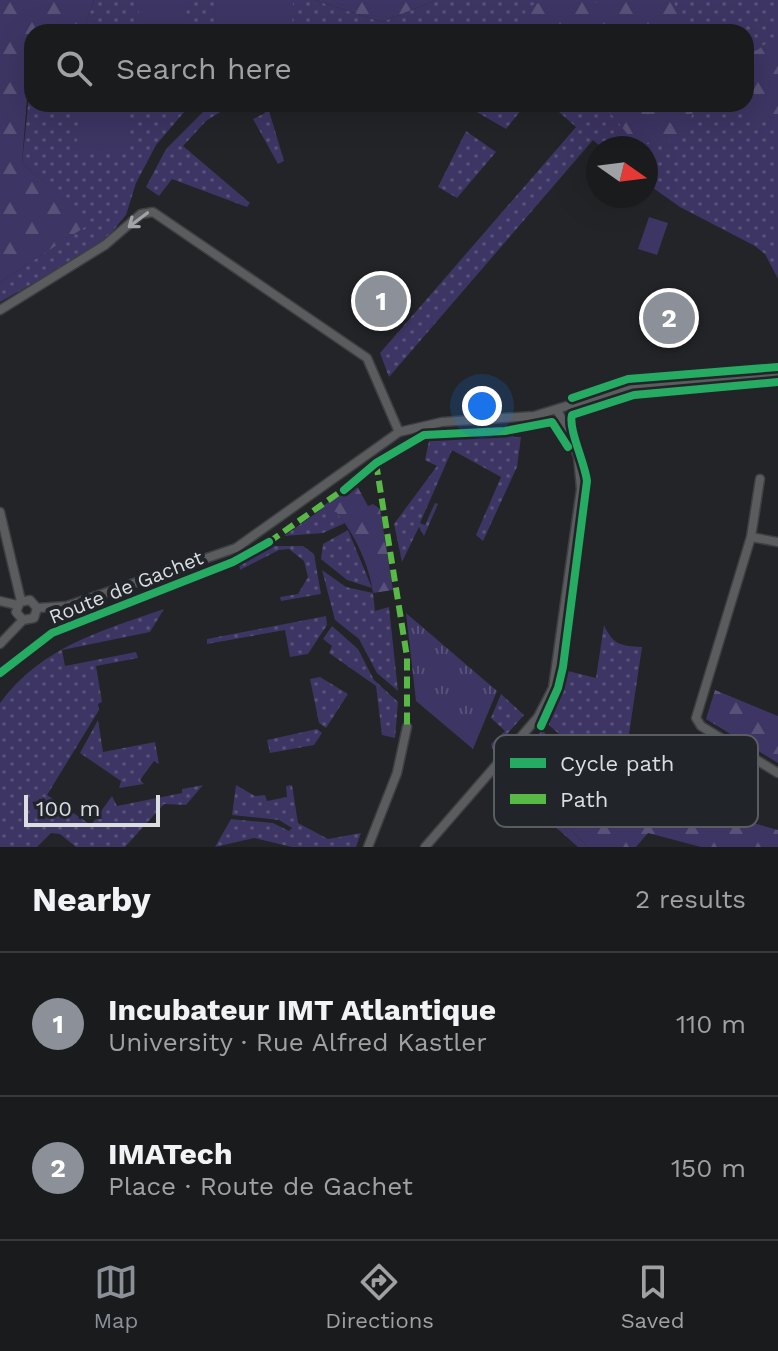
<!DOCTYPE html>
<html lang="en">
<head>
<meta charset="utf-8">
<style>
  body { margin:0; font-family:"Work Sans",sans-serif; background:#232426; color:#f1f3f6 }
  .compass { position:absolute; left:586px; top:136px; width:72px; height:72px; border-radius:50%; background:#1a1b1d; box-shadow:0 8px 32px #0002; rotate:104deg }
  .scale { position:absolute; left:24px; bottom:20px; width:136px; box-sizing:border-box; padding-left:8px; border:4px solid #dbdee1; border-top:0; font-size:22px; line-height:28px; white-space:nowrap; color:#dbdee1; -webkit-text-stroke:6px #212428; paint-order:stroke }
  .you { position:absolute; left:482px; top:406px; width:28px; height:28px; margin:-20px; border:6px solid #fff; border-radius:50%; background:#1a73e8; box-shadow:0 0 0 12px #1a73e833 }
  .badge { display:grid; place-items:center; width:52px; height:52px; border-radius:50%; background:#8c9099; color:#fff; font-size:26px; font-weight:700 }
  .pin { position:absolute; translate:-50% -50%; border:4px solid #fff; box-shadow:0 2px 8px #0006 }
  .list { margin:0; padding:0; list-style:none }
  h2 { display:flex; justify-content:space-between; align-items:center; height:104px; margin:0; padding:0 32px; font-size:34px }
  h2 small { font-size:26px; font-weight:400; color:#9fa1a4 }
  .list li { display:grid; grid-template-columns:52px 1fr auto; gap:24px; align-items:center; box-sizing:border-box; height:144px; padding:0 32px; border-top:2px solid #38393b }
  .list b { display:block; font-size:30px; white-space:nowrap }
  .list p { margin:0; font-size:26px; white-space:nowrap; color:#9fa1a4 }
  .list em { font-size:26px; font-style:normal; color:#9fa1a4 }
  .icon { flex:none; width:44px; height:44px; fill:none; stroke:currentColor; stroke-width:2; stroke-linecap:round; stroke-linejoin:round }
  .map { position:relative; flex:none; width:778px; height:847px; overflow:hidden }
  .search { position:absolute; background:#1a1b1d; box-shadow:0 8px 32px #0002; left:24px; right:24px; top:24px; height:88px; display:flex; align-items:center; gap:20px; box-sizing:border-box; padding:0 28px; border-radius:24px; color:#9fa1a4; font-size:30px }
  .sheet { height:392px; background:#1a1b1d }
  nav { display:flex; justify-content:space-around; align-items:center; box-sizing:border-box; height:112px; border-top:2px solid #38393b; background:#1a1b1d; font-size:22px; color:#9fa1a4 }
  nav a { display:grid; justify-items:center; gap:4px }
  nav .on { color:#8c9099 }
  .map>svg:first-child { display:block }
  .grass { fill:url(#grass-dots) }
  .forest { fill:url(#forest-firs) }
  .park { fill:url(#park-tufts) }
  .garden { fill:#3d3563 }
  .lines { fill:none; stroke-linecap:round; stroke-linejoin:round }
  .minor-casing { stroke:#3d3f42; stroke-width:11 }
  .minor { stroke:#5a5c5e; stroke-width:8 }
  .quiet { stroke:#58b947; stroke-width:6; stroke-dasharray:12 6; stroke-linecap:butt }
  .cycleway-casing { stroke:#212428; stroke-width:13 }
  .cycleway { stroke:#26ab63; stroke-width:8 }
  .oneway { stroke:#a1a4a6 }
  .labels { text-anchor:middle; stroke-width:8; stroke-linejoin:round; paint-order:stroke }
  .street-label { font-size:20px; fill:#dbdee1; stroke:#212428 }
  .key { fill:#212428; stroke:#595c60; stroke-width:2 }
  .key-label { font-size:22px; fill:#dbdee1 }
</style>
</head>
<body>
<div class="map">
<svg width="778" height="847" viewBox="0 0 778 847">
  <defs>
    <pattern id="grass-dots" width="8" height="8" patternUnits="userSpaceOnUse" patternTransform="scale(2)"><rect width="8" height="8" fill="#3d3563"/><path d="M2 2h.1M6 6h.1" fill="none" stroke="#585279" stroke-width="1.8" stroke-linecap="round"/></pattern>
    <pattern id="forest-firs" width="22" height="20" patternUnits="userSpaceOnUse" patternTransform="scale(2)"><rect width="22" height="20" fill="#3d3563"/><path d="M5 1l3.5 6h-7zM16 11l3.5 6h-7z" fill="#585279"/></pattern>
    <pattern id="park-tufts" width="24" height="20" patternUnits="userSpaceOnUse" patternTransform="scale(2)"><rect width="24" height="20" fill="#3d3563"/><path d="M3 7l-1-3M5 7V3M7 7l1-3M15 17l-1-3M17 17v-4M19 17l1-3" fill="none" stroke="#585279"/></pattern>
  </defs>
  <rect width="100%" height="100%" fill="#222427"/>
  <path class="grass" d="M94,0H314L382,22L436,0H778V279L765,254L755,246L680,207L646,183V148H602L593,140L389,377L380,353L576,127L550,104H746V32H83Z
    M32,67V104H191L156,145L136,183L126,215L101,245L0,302V282L90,223L22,163Z
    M211,104H233L206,121L183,146L250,203L247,207L172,179L159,196L146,187L166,149Z
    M263,104H267L284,161L278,164L253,119L265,113Z
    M463,104H526L506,129Z
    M466,131L496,152L457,198L438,187Z
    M513,434L514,437H521L517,467L483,541L476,535L501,477L452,450L420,523L425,525L435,503L438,504L424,536L419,527L402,562L394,524L437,466L425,460L429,441L444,436Z
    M322,509L336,512L345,523L323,533L284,536Z
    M348,530L372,588L347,580L321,559L323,544Z
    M270,546H303L314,554L321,594L281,601L280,597L298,594L308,577L304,561L289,549L279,550L240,570L239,564Z
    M322,570L346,587L373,593L375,611L389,607L398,691L377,673L359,639L335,620Z
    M164,609L150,632L62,650L65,666L136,652L138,658L96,666L102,702L98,704L99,710L47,795L91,825L112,796L117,806L182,793V789L203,785L186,805L164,804L125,847H76L60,834L51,833L37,847H0V703C41,647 101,631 164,609Z
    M326,616L327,625L308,654L290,657L285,630L207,644V639Z
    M604,625C613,645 621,646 642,647L621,788L543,720L557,699L564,670L596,678Z
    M332,626L358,649L374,680L398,702L395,738L382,735L376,686L329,653L332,646L323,639Z
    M320,677L348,694L326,728L319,723L310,679Z
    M501,694L524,715L493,750L491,744L505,731L491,718Z
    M98,720L103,752L155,742L159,764L154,761L140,780L144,784L119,788L121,781L80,753Z
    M317,729L322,733L314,745L270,753L267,740Z
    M542,730L607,796L593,802L549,808L588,847H578L503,780Z
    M236,785L255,796L265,795L267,801L287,797L286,786L292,785L298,823L328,839L361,833L356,847H292L254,838L215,847L231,819L273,823L289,831L292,828L279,820L232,815Z"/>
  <path class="forest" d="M0,0H94L83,32H32L22,163L91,223L0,282Z
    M314,0H436L382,22Z
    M548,0L605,3L608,0H673L685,32H518L527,7Z
    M767,43L778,45V123L751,121L737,104H746V58Z
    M603,104H695L688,128L662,146L634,142Z
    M357,486L368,506L373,504L380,509L393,590L373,593C370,567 354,532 336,512L315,510Z
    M715,690L778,716V763L706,719Z
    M665,749L679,753L668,799L778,830V847H701L648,833L636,847H588L549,808L569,790L593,802L650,775Z"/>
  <path class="park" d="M406,613L497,691L473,749L416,701Z"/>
  <path class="garden" d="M139,0H186L187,24L139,23Z
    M216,0H293L292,32H215Z
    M81,104L129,106L125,154L76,149Z
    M649,217L668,223L657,255L638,249Z"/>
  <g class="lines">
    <defs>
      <path id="minor" d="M0,310L105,245L141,214L153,212L367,358L399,432
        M0,512L21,601
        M751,537L760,479
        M778,542L751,537L696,718L701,726L778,773
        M0,601L17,605
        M37,608L67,606L236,548L399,432L442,422L534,416L635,385L778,373
        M23,620L16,612L20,602L30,600L37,608
        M23,620L34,618L37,608
        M0,644L23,620
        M368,847L397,773L407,727
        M425,847L538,717L553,688L581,489L578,456L557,409"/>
    </defs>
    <use href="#minor" class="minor-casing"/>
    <use href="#minor" class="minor"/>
    <path class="quiet" d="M376,463L407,657V727
      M269,542L347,487"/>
    <defs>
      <path id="cycleway" d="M572,398L628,379L778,367
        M344,490L376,463L424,435L505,431L552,422L568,447
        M0,673L52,633L233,562L269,542
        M541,726L558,688L563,667L587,481C585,463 568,429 572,415L634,395L778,382"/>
    </defs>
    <use href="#cycleway" class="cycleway-casing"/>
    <use href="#cycleway" class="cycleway"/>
  </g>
  <defs><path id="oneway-shaft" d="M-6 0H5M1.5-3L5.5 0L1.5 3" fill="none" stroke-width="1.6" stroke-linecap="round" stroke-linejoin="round" transform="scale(2)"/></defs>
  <use class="oneway" href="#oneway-shaft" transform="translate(138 220) rotate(143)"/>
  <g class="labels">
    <g class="street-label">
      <text transform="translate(126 587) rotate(-22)" y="7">Route de Gachet</text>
    </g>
  </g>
  <rect x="494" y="735" width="264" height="92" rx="12" class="key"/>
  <rect x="510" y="758" width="36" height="10" fill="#26ab63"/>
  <rect x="510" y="794" width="36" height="10" fill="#58b947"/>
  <g class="key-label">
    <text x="560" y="771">Cycle path</text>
    <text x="560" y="807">Path</text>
  </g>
</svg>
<svg class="compass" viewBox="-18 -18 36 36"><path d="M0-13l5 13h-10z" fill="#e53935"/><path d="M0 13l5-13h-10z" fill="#9fa1a4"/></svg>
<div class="scale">100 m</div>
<div class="you"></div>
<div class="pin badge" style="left:381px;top:301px">1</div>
<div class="pin badge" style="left:669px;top:318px">2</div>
<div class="search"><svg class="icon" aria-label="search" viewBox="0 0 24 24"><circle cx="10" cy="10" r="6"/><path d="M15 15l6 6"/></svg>Search here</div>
</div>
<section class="sheet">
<h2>Nearby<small>2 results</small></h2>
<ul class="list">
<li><span class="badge">1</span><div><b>Incubateur IMT Atlantique</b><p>University · Rue Alfred Kastler</p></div><em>110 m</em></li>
<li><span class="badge">2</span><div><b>IMATech</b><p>Place · Route de Gachet</p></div><em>150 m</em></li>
</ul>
</section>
<nav>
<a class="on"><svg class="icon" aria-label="map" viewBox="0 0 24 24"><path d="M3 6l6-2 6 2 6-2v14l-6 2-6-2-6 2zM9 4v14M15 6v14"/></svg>Map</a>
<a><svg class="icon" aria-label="directions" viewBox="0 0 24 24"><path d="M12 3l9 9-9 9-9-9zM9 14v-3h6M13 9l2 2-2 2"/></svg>Directions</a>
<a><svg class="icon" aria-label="saved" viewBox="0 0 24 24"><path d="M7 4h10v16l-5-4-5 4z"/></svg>Saved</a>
</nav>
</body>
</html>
